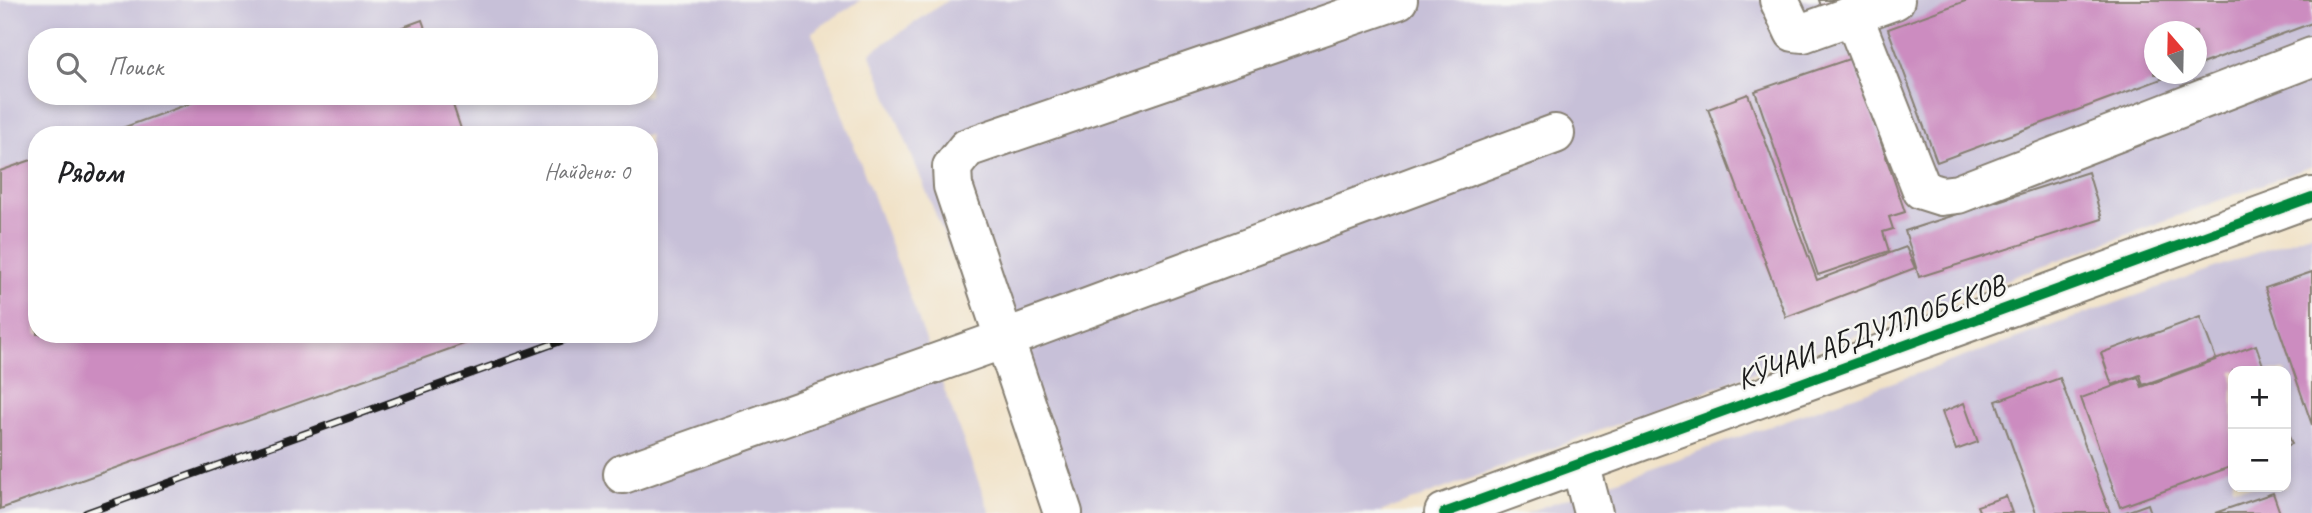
<!DOCTYPE html>
<html lang="ru">
<head>
<meta charset="utf-8">
<style>
  body { margin:0; font-family:Caveat,sans-serif; background:#f6f6f6; color:#202124 }
  .controls { position:absolute; right:21px; bottom:21px; display:grid; overflow:hidden; border-radius:14px; box-shadow:0 4px 10px #0003 }
  .controls button { width:63px; height:63px; display:grid; place-items:center; padding:0; border:0; border-bottom:2px solid #e0e0e0; background:#fff; color:#202124; font:35px sans-serif }
  .compass { position:absolute; left:2144px; top:21px; width:63px; height:63px; border-radius:50%; background:#fff; box-shadow:0 4px 10px #0003; rotate:340deg }
  .list { margin:0; padding:0; list-style:none }
  h2 { display:flex; justify-content:space-between; align-items:center; height:91px; margin:0; padding:0 28px; font-size:30px }
  h2 small { font-size:23px; font-weight:400; color:#757577 }
  .icon { flex:none; width:38px; height:38px; fill:none; stroke:currentColor; stroke-width:2; stroke-linecap:round; stroke-linejoin:round }
  .map { position:relative; flex:none; width:2312px; height:513px; overflow:hidden }
  .search { position:absolute; background:#fff; box-shadow:0 4px 10px #0003; left:28px; top:28px; width:630px; height:77px; display:flex; align-items:center; gap:18px; box-sizing:border-box; padding:0 24px; border-radius:28px; color:#757577; font-size:26px }
  .panel { position:absolute; background:#fff; box-shadow:0 4px 10px #0003; left:28px; top:126px; width:630px; height:217px; border-radius:28px }
  .map>svg:first-child { display:block }
  .industrial { fill:#c7c0d8; fill-rule:evenodd }
  .building { fill:#cc8cc0 }
  .lines { fill:none; stroke-linecap:round; stroke-linejoin:round }
  .minor-casing { stroke:#867f72; stroke-width:42 }
  .minor { stroke:#fff; stroke-width:38 }
  .rail-casing { stroke:#1c1c1c; stroke-width:8 }
  .rail { stroke:#f6f6f2; stroke-width:5; stroke-dasharray:16; stroke-linecap:butt }
  .cycleway-casing { stroke:#f6f6f2; stroke-width:15 }
  .cycleway { stroke:#00873e; stroke-width:10 }
  .labels { text-anchor:middle; stroke-width:5; stroke-linejoin:round; paint-order:stroke }
  .street-label { font-size:30px; fill:#1c1c1c; stroke:#f6f6f2 }
</style>
</head>
<body>
<div class="map">
<svg width="2312" height="513" viewBox="0 0 2312 513">
  <rect width="100%" height="100%" fill="#f6f6f2"/>
  <filter id="ink" filterUnits="userSpaceOnUse"><feTurbulence type="fractalNoise" baseFrequency=".0143" numOctaves="2"/><feDisplacementMap in="SourceGraphic" scale="14" xChannelSelector="R" yChannelSelector="G"/><feConvolveMatrix kernelMatrix="1 2 1 2 8 2 1 2 1" color-interpolation-filters="sRGB"/></filter>
  <filter id="wash" filterUnits="userSpaceOnUse"><feTurbulence type="fractalNoise" baseFrequency=".00686" numOctaves="4" result="noise"/><feDisplacementMap in="SourceGraphic" scale="28" xChannelSelector="R" yChannelSelector="G"/><feGaussianBlur stdDeviation="1.57" result="paint"/><feColorMatrix in="noise" values="0 0 0 0 0 0 0 0 0 0 0 0 0 0 0 0 0 1.4 0 .05"/><feComposite in="paint" operator="in"/></filter>
  <g filter="url(#wash)">
    <rect width="100%" height="100%" fill="#f1e2c7"/>
    <path class="industrial" d="M0,0H861L812,32L990,513H0ZM37,37H649V96H37ZM37,135H649V334H37Z
      M948,0H2312V166L1378,513H1057L870,53ZM2154,32H2196V74H2154Z
      M2312,233V513H1525ZM2233,371H2286V487H2233Z"/>
    <g id="blocks">
      <path class="building" d="M1819,0H1844L1822,9Z
        M1968,0H2312V23L2196,66V32H2154V74H2175L1937,162L1888,29Z
        M422,20L428,37H378V36Z
        M1852,58L1905,212L1889,217L1893,229L1883,232L1889,251L1818,275L1755,91Z
        M1748,94L1817,280L1906,247L1915,268L1786,317L1708,109Z
        M210,96H450L463,135H103Z
        M37,158V334L489,335L0,509V171Z
        M2088,172L2102,219L1919,277L1905,231Z
        M2312,272V425L2265,288Z
        M2200,317L2216,359L2143,385L2140,375L2112,385L2101,353Z
        M2256,345L2265,371H2233V466L2120,507L2081,398L2138,377L2142,387Z
        M2060,378L2110,513H2036L1996,401Z
        M1964,403L1978,442L1956,450L1942,412Z
        M2286,429L2292,444L2286,446Z
        M2273,493L2280,513H2215Z
        M2006,496L2012,513H1980L1977,506Z
        M2148,504L2151,513H2123Z"/>
    </g>
  </g>
  <g filter="url(#ink)">
    <use href="#blocks" fill-opacity="0" stroke="#867f72" stroke-width="2"/>
    <g class="lines">
      <defs>
        <path id="minor" d="M1779,0L1794,32L1803,33L1895,0
          M1853,15L1922,190L1941,196L1958,194L2312,57
          M1580,463L1593,513
          M623,474L1004,339L1555,134
          M1063,513L953,186L952,167L967,148L1398,0
          M1444,513L2312,197"/>
      </defs>
      <use href="#minor" class="minor-casing"/>
      <use href="#minor" class="minor"/>
      <defs>
        <path id="rail" d="M86,513L580,334"/>
      </defs>
      <use href="#rail" class="rail-casing"/>
      <use href="#rail" class="rail"/>
      <defs>
        <path id="cycleway" d="M1444,513L2312,197"/>
      </defs>
      <use href="#cycleway" class="cycleway-casing"/>
      <use href="#cycleway" class="cycleway"/>
    </g>
  </g>
  <g class="labels">
    <g class="street-label">
      <text transform="translate(1870 332) rotate(-20)" y="10">КӮЧАИ АБДУЛЛОБЕКОВ</text>
    </g>
  </g>
</svg>
<div class="controls">
<button>+</button>
<button>−</button>
</div>
<svg class="compass" viewBox="-18 -18 36 36"><path d="M0-13l5 13h-10z" fill="#e53935"/><path d="M0 13l5-13h-10z" fill="#757577"/></svg>
<div class="search"><svg class="icon" aria-label="search" viewBox="0 0 24 24"><circle cx="10" cy="10" r="6"/><path d="M15 15l6 6"/></svg>Поиск</div>
<section class="panel">
<h2>Рядом<small>Найдено: 0</small></h2>
<ul class="list">
</ul>
</section>
</div>
</body>
</html>
